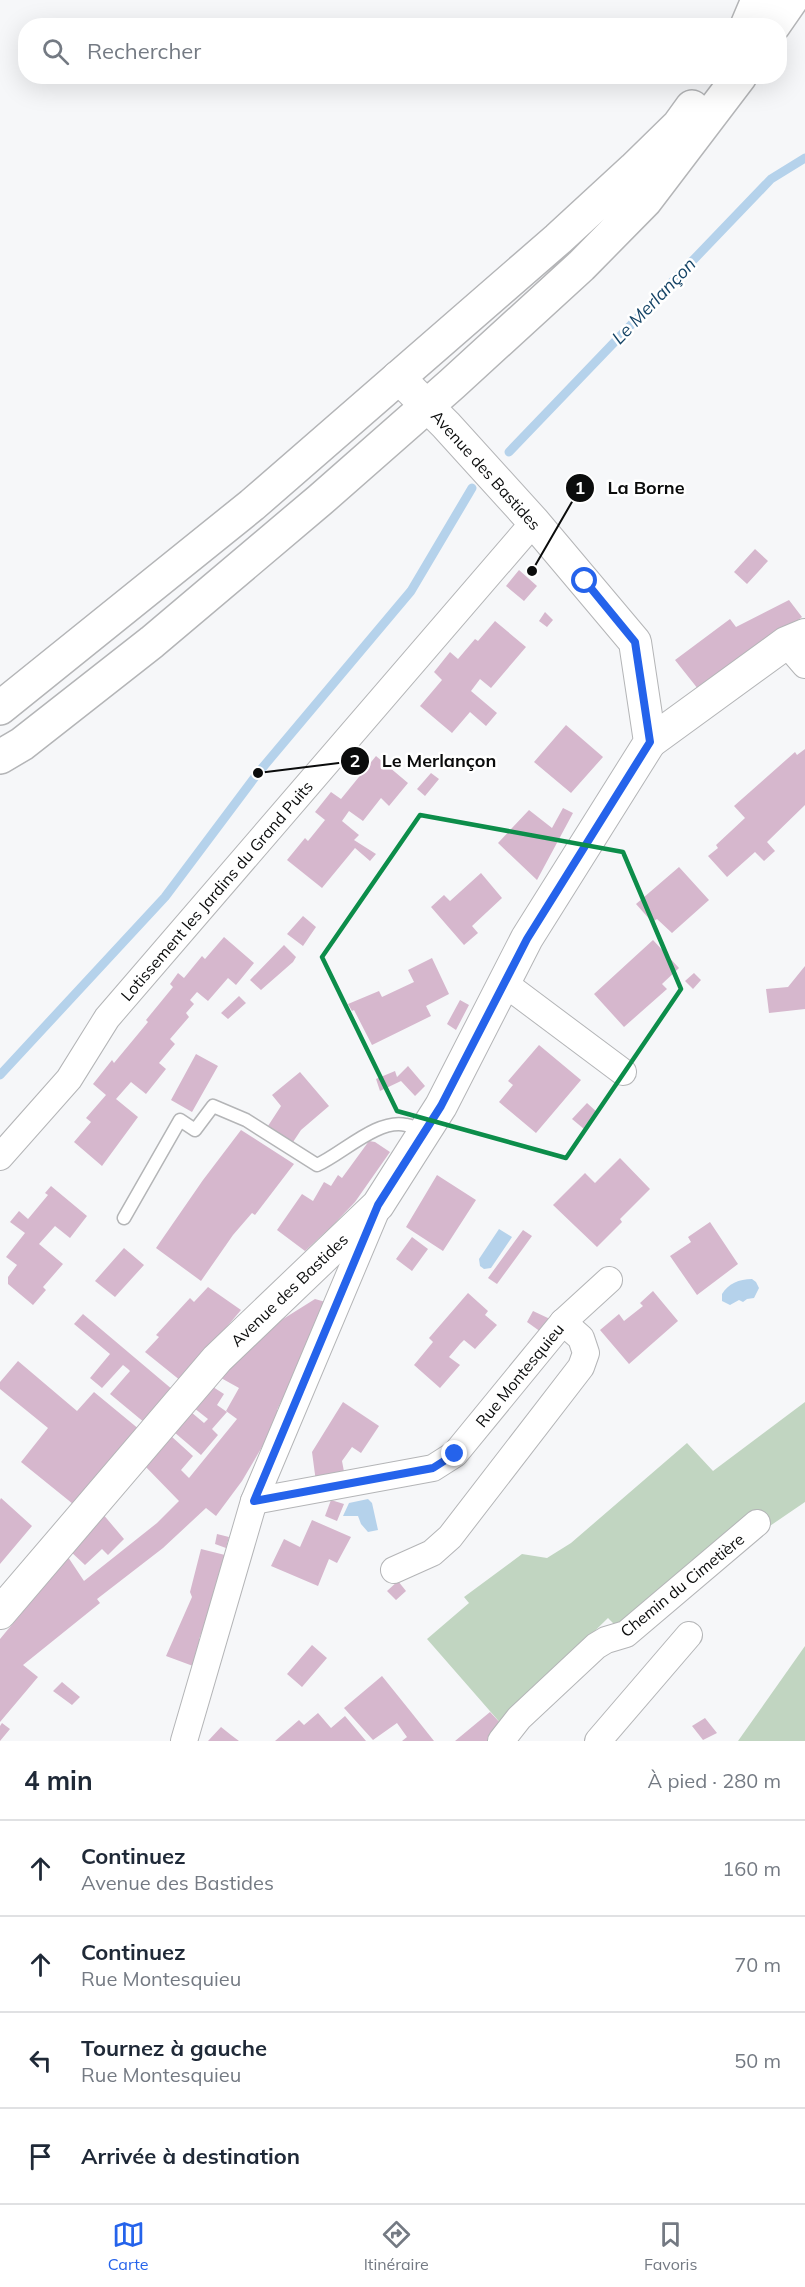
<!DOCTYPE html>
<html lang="fr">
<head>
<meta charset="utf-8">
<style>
  body { margin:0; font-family:Mulish,sans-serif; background:#f6f6f7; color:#1f2937 }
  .stop { position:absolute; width:18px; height:18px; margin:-14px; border:4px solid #2563eb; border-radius:50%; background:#fff }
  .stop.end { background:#2563eb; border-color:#fff; box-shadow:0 2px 6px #0008 }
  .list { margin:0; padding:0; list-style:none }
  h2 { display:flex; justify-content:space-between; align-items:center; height:78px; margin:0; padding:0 24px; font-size:26px }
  h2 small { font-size:20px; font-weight:400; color:#747a83 }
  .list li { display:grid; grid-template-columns:39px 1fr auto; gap:18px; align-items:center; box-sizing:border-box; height:96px; padding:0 24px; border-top:2px solid #e0e1e3 }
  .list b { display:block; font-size:22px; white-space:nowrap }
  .list p { margin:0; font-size:20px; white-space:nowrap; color:#747a83 }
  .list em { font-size:20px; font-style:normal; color:#747a83 }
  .icon { flex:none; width:33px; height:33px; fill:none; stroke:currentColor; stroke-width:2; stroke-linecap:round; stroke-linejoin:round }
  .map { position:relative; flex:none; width:805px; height:1741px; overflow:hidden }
  .search { position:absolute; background:#fff; box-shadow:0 6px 24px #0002; left:18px; right:18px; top:18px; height:66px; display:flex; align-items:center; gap:15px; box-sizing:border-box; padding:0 21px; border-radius:24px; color:#747a83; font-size:22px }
  .sheet { height:462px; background:#fff }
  nav { display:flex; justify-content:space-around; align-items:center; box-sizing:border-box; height:84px; border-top:2px solid #e0e1e3; background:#fff; font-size:16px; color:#747a83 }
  nav a { display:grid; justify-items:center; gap:3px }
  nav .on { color:#2563eb }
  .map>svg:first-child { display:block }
  .green { fill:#c1d5c1 }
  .water { fill:#b5d2eb }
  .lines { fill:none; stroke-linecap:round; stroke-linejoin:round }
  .stream { stroke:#b5d2eb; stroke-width:9 }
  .building { fill:#d6b7cd }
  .service-casing { stroke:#b4b5b7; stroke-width:15 }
  .minor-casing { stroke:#b4b5b7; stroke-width:28 }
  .tertiary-casing { stroke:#b4b5b7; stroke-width:34 }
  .secondary-casing { stroke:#b4b5b7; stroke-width:36 }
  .service { stroke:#fff; stroke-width:12 }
  .minor { stroke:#fff; stroke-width:26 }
  .tertiary { stroke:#fff; stroke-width:32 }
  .secondary { stroke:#fff; stroke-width:33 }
  .route { stroke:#2563eb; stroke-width:8 }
  .marked { fill:none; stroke:#0c8d4a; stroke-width:4.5; stroke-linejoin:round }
  .labels { text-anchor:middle; stroke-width:5; stroke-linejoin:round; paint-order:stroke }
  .street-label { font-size:16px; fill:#0b0c0c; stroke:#fff }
  .water-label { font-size:18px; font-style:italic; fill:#154466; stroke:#fff }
  .leader { fill:none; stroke:#0b0c0c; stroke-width:2 }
  .callout-dot { fill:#0b0c0c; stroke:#fff; stroke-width:2 }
  .mark-label { font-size:18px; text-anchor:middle; font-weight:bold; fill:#fff }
  .callout-label { font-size:18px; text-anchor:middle; font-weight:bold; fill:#0b0c0c; stroke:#fff; stroke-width:5; stroke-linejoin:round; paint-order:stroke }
</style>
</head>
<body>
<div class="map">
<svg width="805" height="1741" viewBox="0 0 805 1741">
  <rect width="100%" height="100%" fill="#f6f7f9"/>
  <path class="green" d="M805,1402V1502L619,1629L608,1618L513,1711L503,1726L427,1639L469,1603L464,1597L522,1554L547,1558L571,1543L687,1443L713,1471Z
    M805,1646V1741H738Z"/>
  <path class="water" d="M499,1229L512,1237L491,1268L484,1269L480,1266L479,1259Z
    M752,1279L756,1282L759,1288L754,1298L747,1299L743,1302L739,1300L730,1305L722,1301V1294C728,1284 739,1279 752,1279Z
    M368,1499L372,1503L378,1530L368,1532L361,1524L358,1516H343L349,1503Z"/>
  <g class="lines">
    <path class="stream" d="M509,452L771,179L805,158
      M0,1075L165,897L258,773L411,591L472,488"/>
  </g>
  <path class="building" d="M755,549L768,561L747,584L734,572Z
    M519,570L537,586L524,601L506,586Z
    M789,600L802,617L702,694L675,660L730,619L736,627Z
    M545,612L553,620L547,627L539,621Z
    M495,621L526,647L491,688L480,679L471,691L497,713L486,726L470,712L452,733L420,706L442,680L434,672L450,652L458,659L475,639L478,641Z
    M566,725L603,757L571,793L534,762Z
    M805,749V805L767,842L775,851L764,861L755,852L727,877L708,856L718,848L716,845L745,818L734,806L795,752L797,755Z
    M376,756L408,783L389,806L381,798L363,821L349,811L342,821L359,835L354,840L376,854L370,861L355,848L322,888L287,860L305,838L308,841L325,820L315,812L331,792L341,799Z
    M431,773L439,779L425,796L417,789Z
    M563,808L573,813L537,880L498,843L529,810L552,828Z
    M679,867L709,900L672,933L657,919L652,922L636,904Z
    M481,873L502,898L472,926L478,933L464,945L431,907L444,895L450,901Z
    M303,916L316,927L303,946L287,934Z
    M224,937L254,963L236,985L228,978L208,1001L197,992L190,1000L194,1004L186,1013L189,1017L170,1039L175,1044L159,1063L166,1069L146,1094L131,1082L116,1099L138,1117L102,1166L74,1142L91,1122L86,1118L106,1095L93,1084L112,1060L114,1063L148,1022L146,1020L173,987L170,984L178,973L184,978L202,956L205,959Z
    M653,940L679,968L662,984L667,989L624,1027L594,994Z
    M284,945L296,957L293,962L261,990L250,980Z
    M432,958L449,994L426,1006L431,1016L372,1045L354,1010L352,1011L348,1004L379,991L382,997L414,982L408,970Z
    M805,966V1009L769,1013L766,989L788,987Z
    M694,973L701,980L693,989L685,981Z
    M239,996L246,1003L228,1019L221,1013Z
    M460,1000L469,1005L456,1030L447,1024Z
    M539,1045L581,1080L536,1133L499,1102L513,1085L508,1081Z
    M196,1054L218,1066L192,1112L171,1100Z
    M408,1066L425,1086L415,1096L401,1081L380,1091L376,1079L395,1071L397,1077Z
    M300,1072L329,1106L301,1130L293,1142L268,1126L281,1106L272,1095Z
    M587,1103L598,1113L584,1129L572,1119Z
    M241,1130L294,1164L255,1215L252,1213L233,1235L201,1281L156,1248L203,1180Z
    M369,1141L375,1142L390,1152L355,1202L332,1226L305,1251L277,1230L302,1194L313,1201L324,1182L331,1186L338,1175L342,1178Z
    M620,1158L650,1189L620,1219L622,1222L597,1247L553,1205L585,1173L595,1183Z
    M437,1175L476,1200L443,1251L406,1227Z
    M51,1186L87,1216L70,1238L55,1226L39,1244L63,1264L43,1287L46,1290L33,1305L8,1284V1277L17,1265L6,1257L25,1233L10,1222L19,1211L28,1219L48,1195L45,1193Z
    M710,1222L738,1264L697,1295L670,1256L691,1242L688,1237Z
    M523,1230L532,1236L497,1284L488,1278Z
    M412,1237L428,1249L412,1271L396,1259Z
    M124,1248L144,1265L115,1297L95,1281Z
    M208,1287L241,1310L181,1381L145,1352L159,1337L156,1335L190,1298L194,1302Z
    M653,1291L678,1321L629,1364L600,1330L619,1314L624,1321L643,1306L640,1303Z
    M468,1293L488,1311L485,1315L497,1325L475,1349L464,1340L460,1344L449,1357L460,1365L440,1388L414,1365L433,1342L429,1338Z
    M315,1299L329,1303L277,1410L282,1413L242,1481L216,1516L206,1508L163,1548L97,1599L100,1603L23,1665L38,1677L0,1722V1639L68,1557L84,1581L157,1523L179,1501L143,1464L171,1436L193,1456L181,1470L189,1478L237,1419L226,1411L239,1388L221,1378L256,1336Z
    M533,1311L550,1319L541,1332L527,1322Z
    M83,1314L173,1390L145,1423L110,1394L130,1371L128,1369L123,1365L102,1388L90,1378L110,1354L74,1324Z
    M18,1361L77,1411L94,1392L140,1430L104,1472L101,1470L73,1504L21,1462L48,1428L0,1389V1382Z
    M213,1387L224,1394L217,1405L227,1412L212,1429L218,1435L201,1455L174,1432L191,1412L204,1423L208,1419L194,1408Z
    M343,1402L379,1426L361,1453L352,1447L342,1461L345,1477L316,1482L312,1452Z
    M1,1498L32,1526L0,1564V1500Z
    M331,1500L344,1504L337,1521L325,1516Z
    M102,1513L124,1539L108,1555L102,1549L85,1565L69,1550Z
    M312,1520L351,1537L337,1563L329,1559L318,1586L271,1566L284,1539L300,1547Z
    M217,1534L229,1537L226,1548L215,1544Z
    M201,1549L225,1555L213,1603L199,1639H202L193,1666L166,1656L192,1597L190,1592Z
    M398,1581L406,1591L396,1600L387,1591Z
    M312,1645L327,1658L302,1687L287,1674Z
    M382,1676L411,1712L434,1741H402L407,1737L397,1723L373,1740L344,1708Z
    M62,1682L80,1697L72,1705L53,1691Z
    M490,1712L503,1726L491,1741H455Z
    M318,1713L331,1728L345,1716L366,1741H275L299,1720L304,1725Z
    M705,1718L717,1733L703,1740L692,1726Z
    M2,1723L10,1729L0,1741V1726Z
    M221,1727L231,1735L239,1741H208Z"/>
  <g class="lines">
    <defs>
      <path id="service" d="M124,1218L180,1120L195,1130L213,1106L246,1120L317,1165C342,1154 378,1118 406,1125C412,1126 418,1129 423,1132"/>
      <g id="minor">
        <path d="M786,643L805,665"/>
        <path d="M504,983L623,1072"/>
        <path id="s1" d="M0,1157L69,1079L107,1018L534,522"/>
        <path id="s2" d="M254,1501L433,1468L455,1454L563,1322L609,1280"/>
        <path d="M394,1570L432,1553L450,1537L581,1367L586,1353L581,1338L563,1322"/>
        <path d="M184,1741L254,1501L377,1209"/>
        <path d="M501,1741L519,1718L596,1646L606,1640L626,1634L757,1523"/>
        <path d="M598,1741L689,1635"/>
      </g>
      <g id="tertiary">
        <path d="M650,742L786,643L805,635"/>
        <path id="s3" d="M0,1613L217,1359L378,1205L441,1106L527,938L650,742L635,642L534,522L446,425L398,377"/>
      </g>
      <path id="secondary" d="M747,26L758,0
        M773,26L791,0
        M0,708L252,505L558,239L634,169L679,125L692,107
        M0,757L22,744L152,642L320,500L452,384L581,266L645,201L740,76"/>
    </defs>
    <use href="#service" class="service-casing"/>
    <use href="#minor" class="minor-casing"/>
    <use href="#tertiary" class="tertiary-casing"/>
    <use href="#secondary" class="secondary-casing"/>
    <use href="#service" class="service"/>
    <use href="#minor" class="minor"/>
    <use href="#tertiary" class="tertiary"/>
    <use href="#secondary" class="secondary"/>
  </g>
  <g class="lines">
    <path class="route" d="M455,1454L433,1468L254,1501L378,1205L441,1106L527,939L650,742L635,642L585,581"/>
  </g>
  <path class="marked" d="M420,815L623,852L681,989L566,1158L397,1111L322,957Z"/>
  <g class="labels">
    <g class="street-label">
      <text transform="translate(486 470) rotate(48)" y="6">Avenue des Bastides</text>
      <text dy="6" stroke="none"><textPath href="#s1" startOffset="344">Lotissement les Jardins du Grand Puits</textPath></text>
      <text dy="6" stroke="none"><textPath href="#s3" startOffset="434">Avenue des Bastides</textPath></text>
      <text dy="6" stroke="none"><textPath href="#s2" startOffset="310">Rue Montesquieu</textPath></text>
      <text transform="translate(682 1585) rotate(-39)" y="6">Chemin du Cimetière</text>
    </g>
    <g class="water-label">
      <text transform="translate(654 301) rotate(-46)" y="6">Le Merlançon</text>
    </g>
  </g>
  <path class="leader" d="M532 571L580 488M258 773L355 761"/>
  <g class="callout-dot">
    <circle cx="532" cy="571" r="6"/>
    <circle cx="258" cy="773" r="6"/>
    <circle cx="580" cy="488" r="15"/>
    <circle cx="355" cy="761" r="15"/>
  </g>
  <g class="mark-label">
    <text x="580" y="494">1</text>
    <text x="355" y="767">2</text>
  </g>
  <g class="callout-label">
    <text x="646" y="494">La Borne</text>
    <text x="439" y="767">Le Merlançon</text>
  </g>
</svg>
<div class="stop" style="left:585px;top:581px"></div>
<div class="stop end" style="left:455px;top:1454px"></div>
<div class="search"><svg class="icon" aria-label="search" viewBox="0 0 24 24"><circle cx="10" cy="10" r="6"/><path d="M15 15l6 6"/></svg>Rechercher</div>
</div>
<section class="sheet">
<h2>4 min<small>À pied · 280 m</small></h2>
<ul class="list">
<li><svg class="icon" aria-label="ahead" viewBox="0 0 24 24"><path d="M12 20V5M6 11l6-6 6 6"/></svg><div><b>Continuez</b><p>Avenue des Bastides</p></div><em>160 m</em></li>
<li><svg class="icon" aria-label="ahead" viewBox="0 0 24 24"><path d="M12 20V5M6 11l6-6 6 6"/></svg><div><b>Continuez</b><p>Rue Montesquieu</p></div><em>70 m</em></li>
<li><svg class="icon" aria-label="left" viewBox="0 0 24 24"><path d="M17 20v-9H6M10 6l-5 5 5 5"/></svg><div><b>Tournez à gauche</b><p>Rue Montesquieu</p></div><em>50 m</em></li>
<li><svg class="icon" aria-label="arrive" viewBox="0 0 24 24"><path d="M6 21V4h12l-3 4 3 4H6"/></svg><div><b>Arrivée à destination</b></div></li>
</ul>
</section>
<nav>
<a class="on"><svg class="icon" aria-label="map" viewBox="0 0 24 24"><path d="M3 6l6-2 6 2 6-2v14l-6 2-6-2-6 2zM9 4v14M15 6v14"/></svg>Carte</a>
<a><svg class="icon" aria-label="directions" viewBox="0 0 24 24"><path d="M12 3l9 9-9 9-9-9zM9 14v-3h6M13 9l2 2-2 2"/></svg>Itinéraire</a>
<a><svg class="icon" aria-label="saved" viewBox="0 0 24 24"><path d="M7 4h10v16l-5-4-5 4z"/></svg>Favoris</a>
</nav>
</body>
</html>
